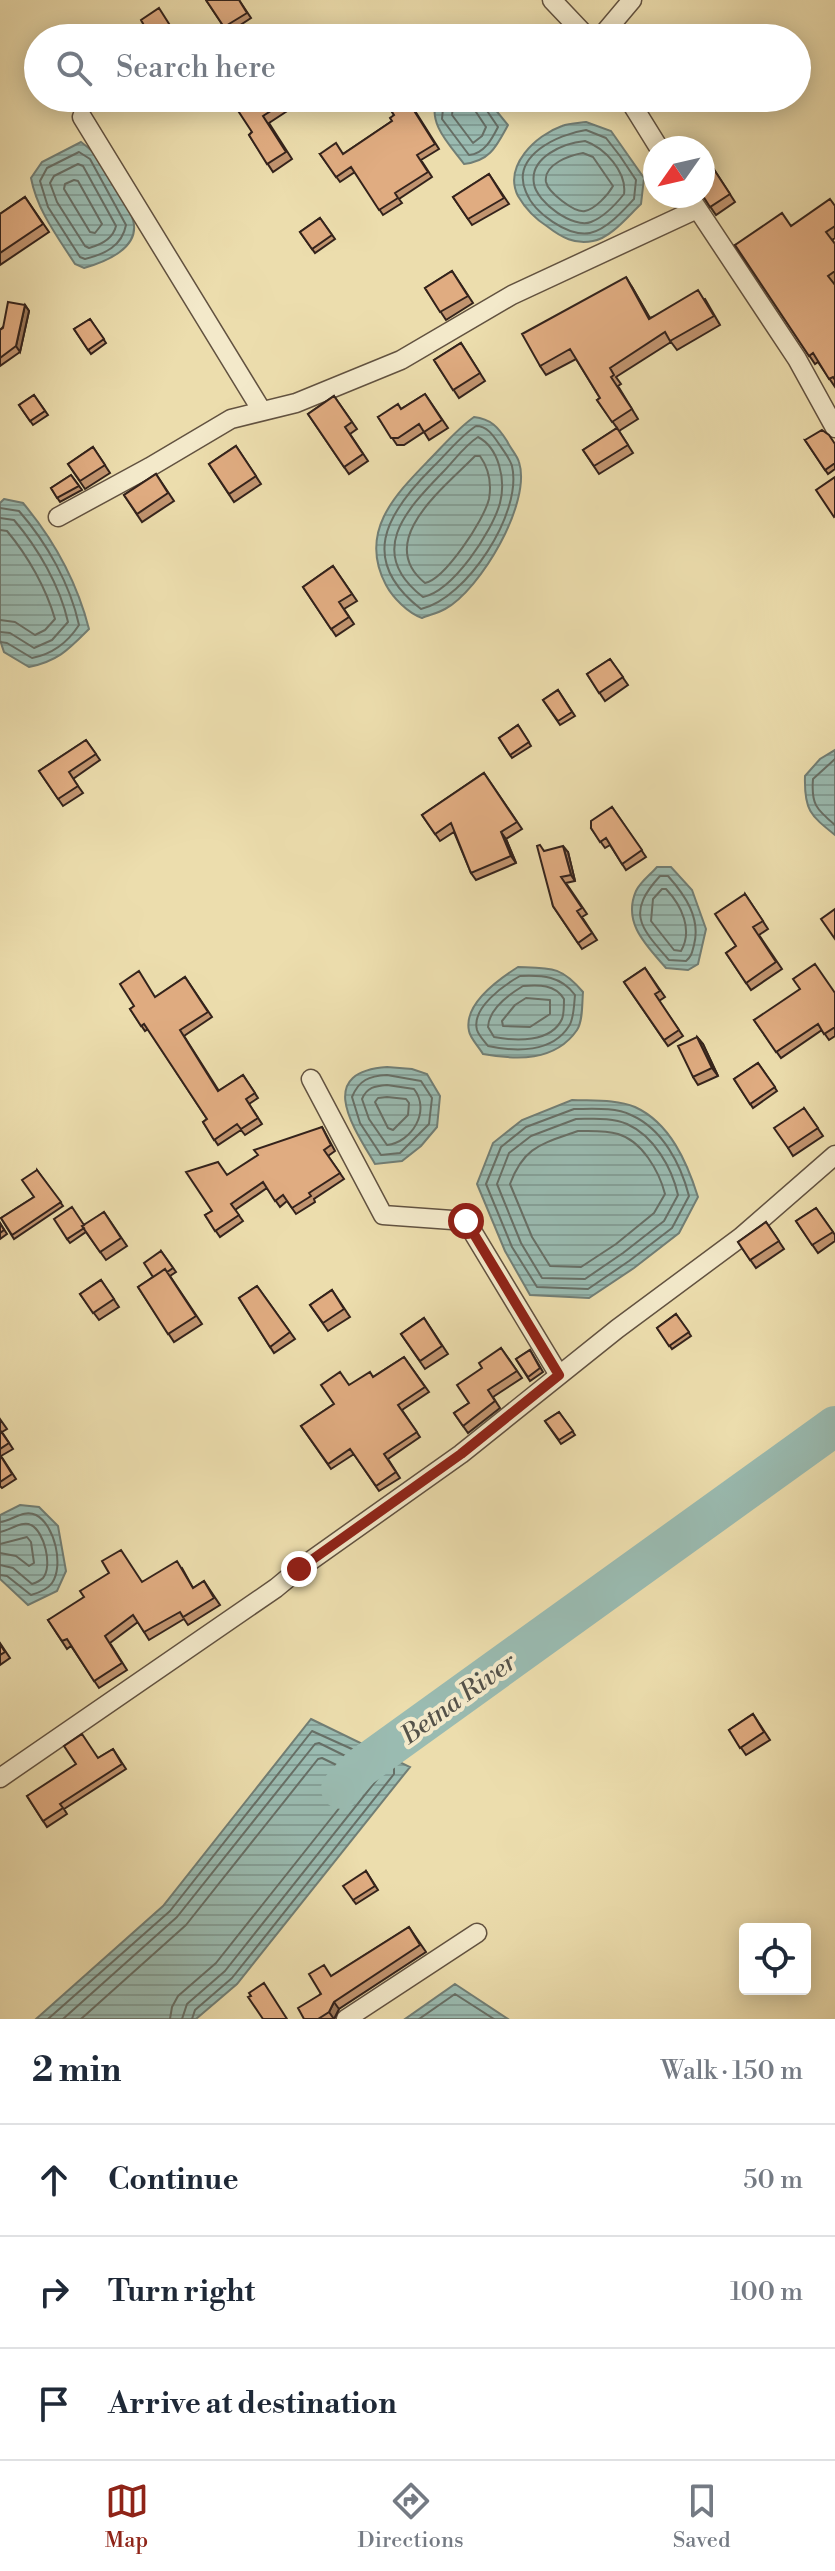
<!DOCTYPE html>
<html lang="en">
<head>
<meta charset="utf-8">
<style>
  body { margin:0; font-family:"Libre Bodoni",serif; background:#f6f6f7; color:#1f2937 }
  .controls { position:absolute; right:24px; bottom:24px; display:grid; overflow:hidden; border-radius:8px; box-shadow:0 4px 20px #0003 }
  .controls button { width:72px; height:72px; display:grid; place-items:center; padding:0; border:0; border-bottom:2px solid #e0e1e3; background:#fff; color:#1f2937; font:40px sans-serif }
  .compass { position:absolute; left:643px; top:136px; width:72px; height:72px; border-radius:50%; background:#fff; box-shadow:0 4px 20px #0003; rotate:236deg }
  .stop { position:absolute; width:24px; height:24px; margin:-18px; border:6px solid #8f2418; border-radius:50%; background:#fff }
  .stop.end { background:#8f2418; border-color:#fff; box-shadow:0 2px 8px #0008 }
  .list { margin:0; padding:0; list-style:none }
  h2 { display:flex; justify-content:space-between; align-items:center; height:104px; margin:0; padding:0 32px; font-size:34px }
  h2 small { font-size:26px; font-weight:400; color:#747a83 }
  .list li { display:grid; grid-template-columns:52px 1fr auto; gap:24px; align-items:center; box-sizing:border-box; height:112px; padding:0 32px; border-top:2px solid #e0e1e3 }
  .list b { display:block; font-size:30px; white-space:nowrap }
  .list em { font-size:26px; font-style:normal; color:#747a83 }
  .icon { flex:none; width:44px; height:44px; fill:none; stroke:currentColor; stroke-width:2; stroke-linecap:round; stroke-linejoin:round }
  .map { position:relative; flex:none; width:835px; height:2019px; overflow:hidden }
  .search { position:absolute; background:#fff; box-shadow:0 4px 20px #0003; left:24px; right:24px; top:24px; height:88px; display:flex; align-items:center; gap:20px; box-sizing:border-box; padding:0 28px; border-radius:44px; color:#747a83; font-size:30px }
  .sheet { height:440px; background:#fff }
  nav { display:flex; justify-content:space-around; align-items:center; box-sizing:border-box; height:112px; border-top:2px solid #e0e1e3; background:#fff; font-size:22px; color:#747a83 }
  nav a { display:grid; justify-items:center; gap:4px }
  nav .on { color:#8f2418 }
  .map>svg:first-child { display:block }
  .water { fill:url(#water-rules); stroke:#717e75; stroke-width:2 }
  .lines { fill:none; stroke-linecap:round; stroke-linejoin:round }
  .shore { stroke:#676f66; stroke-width:2 }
  .river { stroke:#9abbb1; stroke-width:40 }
  .street-casing { stroke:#625240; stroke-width:21 }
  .street { stroke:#f3e9ca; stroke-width:18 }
  .wall { fill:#c1946f; stroke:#34231c; stroke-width:2 }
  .shaded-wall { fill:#9d785a; stroke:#34231c; stroke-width:2 }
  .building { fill:#e0ac81; stroke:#34231c; stroke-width:2 }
  .route { stroke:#8f2418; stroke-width:10 }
  .labels { text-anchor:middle; stroke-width:8; stroke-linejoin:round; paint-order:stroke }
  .water-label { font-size:26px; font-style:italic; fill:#535149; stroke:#f3e9ca }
</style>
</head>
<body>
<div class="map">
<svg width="835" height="2019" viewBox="0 0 835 2019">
  <defs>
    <pattern id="water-rules" width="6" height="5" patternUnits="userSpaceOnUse" patternTransform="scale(2)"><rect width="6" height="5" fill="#9abbb1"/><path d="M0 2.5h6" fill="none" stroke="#85a098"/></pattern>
  </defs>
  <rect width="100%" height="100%" fill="#ecddad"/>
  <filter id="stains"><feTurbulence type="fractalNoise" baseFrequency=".0025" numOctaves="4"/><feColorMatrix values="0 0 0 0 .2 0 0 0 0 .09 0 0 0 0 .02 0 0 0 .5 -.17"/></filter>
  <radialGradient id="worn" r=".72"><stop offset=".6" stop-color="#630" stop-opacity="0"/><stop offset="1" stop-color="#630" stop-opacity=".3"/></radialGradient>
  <path class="water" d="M437,98H486L508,125C496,147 490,161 464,164C449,144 427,123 437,98Z
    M586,122L611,131L644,178L641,204C629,215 611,238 593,241C575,245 561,237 548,227C537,220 525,208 518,196C503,166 536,135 562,126C569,123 579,123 586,122Z
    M81,142C99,155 105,167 116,186C122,197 130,209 133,220C141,248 105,262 84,268L75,264C57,236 37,210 31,178L42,162Z
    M474,417C491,419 498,427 507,441C510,448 517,455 519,462C532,503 480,590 445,609C438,613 429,615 422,618C408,613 393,598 386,585C358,532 395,495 429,460C444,445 457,429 474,417Z
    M4,499L23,503C54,540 77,582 89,629C68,650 58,661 29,667L4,652L0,640V503Z
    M835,750V835C810,815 804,810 805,776L820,759Z
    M657,867H671L692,890L706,929L698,964L688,970L666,968C647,946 622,923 636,891C640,882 651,874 657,867Z
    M518,967C551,968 561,966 583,992C582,1003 583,1021 577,1030C555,1062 516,1060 483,1054C479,1047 470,1038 469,1031C463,1004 499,979 518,967Z
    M387,1067L412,1069L427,1074L440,1096L437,1127L421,1146L402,1161L375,1164C353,1127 315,1072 387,1067Z
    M572,1100C592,1101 616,1099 635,1107C670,1123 687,1162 698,1197L679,1233L634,1268L589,1298L530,1295L505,1251L477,1184L493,1143L522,1120Z
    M20,1505L39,1507L58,1526L66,1571L57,1591L28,1605L0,1579V1515Z
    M311,1719L410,1767L237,1984L196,2019H36L163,1906Z
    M455,1984L508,2019H405Z"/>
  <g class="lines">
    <path class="shore" d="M444,98L442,119L469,155C484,154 492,139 498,127L483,105L482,98
      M454,98L452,115L473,143L482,136L486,127L474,109L472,98
      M586,130L606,138L620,156L636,180L634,199C624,210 606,230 590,233C568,237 534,213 526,192C510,156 558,134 586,130Z
      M585,141C605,148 627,172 624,194C616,204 604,217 591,222C573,229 537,202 534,184C529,157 564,143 585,141Z
      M79,152L90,159L126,225C122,246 105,254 85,259L80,257L48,207L40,181L47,168Z
      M583,153L593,157L613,186C608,195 595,209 585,211C574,213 548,192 546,182C543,164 571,155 583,153Z
      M78,164L83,166L116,226C113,239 100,245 89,248L85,246L57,202L50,183L54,176Z
      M74,180L78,181L102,224L95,233L90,232L64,189L65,184Z
      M476,426C487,426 493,435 499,444C503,450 510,459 512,466C523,513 466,599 421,609C359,561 385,515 431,469C446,455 459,437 476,426Z
      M478,437C499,448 506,480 500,503C492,532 453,591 423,597C366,553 405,511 442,473C454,461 464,446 478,437Z
      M475,456H480C489,469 492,482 489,499C484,520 445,579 425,583C373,541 446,486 475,456Z
      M0,508L19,511C47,543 70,584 79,625C68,642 53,654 32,658L7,643L0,642
      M0,518L14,520C38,548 60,586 68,622L52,640L34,648L10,633L0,632
      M0,530L7,531C28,556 46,588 55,619L45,630L35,635L15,622L0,620
      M835,759L813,779C811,804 816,809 835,825
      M660,876H668C685,895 701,918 694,945C692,952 692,956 686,961L669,960C640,927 626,913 660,876Z
      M662,889H666C682,906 693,930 681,951L674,950L651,921L653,899Z
      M520,976C543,975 561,976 575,995C574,1004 574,1019 569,1026C552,1053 516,1052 488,1046C485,1042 479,1036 477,1030C471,1008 504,985 520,976Z
      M523,986C539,985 555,984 564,999C564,1004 564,1014 562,1019C551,1043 515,1041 494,1037L488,1027C489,1009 508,995 523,986Z
      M526,998L550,1000V1014L530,1027L503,1026L502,1021L515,1005Z
      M387,1075L421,1081L432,1098L429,1124L400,1153L381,1155L360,1123L352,1097C359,1080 369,1076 387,1075Z
      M387,1085L414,1089C431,1111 412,1142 387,1145L369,1119L362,1099C367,1087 375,1086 387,1085Z
      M387,1097L406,1099L409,1103L408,1115L393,1130L388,1128L375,1102L378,1098Z
      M574,1109C592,1109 615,1107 631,1115C663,1129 681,1165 689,1196L672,1228L629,1261L588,1289L537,1287L512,1247L486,1184L501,1147L526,1127Z
      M576,1119C592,1119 612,1117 627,1124C654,1136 672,1168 678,1195L664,1221L623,1253L585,1279L542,1278L521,1243L497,1184L509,1153L531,1136Z
      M578,1131C591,1131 605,1130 618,1134C642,1141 659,1171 665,1194L654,1213L616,1244L581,1267L550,1266L532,1237L510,1184C524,1146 542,1144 578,1131Z
      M0,1522C12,1521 23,1509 36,1515C55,1525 64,1566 52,1583C48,1589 38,1593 31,1595L7,1576L0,1575
      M0,1532C9,1531 22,1520 31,1525C44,1531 53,1566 43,1578C41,1580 35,1583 32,1584L13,1568L0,1565
      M0,1544L27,1537L31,1542L34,1563L29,1566L16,1556L0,1553
      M48,2019L170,1911L312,1731L394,1768V1774L232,1978L195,2010L192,2019
      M63,2019L177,1917L315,1744L319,1743L378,1772L379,1777L225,1971L187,2004L182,2019
      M81,2019L186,1925L318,1759L322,1758L359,1776L360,1782L216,1963L178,1996L172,2007L170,2019
      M419,2019L455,1994L494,2019"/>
    <path class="river" d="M341,1789L360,1768L835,1426"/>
    <defs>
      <path id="street" d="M552,0L588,38
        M600,38L632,0
        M628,98L659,148
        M82,117L262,411
        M689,196L797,359L835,428
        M58,517L150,467L231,419L296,403L401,360L512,295L697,209
        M311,1079L383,1215L466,1221L559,1375
        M0,1778L276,1588L299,1569L461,1454L617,1329L741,1237L835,1155
        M346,2019L477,1933"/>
    </defs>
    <use href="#street" class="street-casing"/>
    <use href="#street" class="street"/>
  </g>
  <path class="wall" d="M206,0H239L251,18L228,33Z
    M242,98H317L301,108L298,104L269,123L292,159L273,172L249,135L252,132Z
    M383,98H410L412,102L410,103L439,149L421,160L432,177L399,199L402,203L383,215L355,172L340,182L320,154H343L392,121L394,115Z
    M713,168L735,202L716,215L703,196Z
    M489,174L509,204L472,225L453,197Z
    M25,197L49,232L0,265V214Z
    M835,206V238L832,240L835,244V387L818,362L815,364L735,245L791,226Z
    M320,218L335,239L315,253L300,232Z
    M452,271L473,303L446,320L425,288Z
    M632,287L650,318L705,299L720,325L677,350L671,342L616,377L621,384L618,386L638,419L619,431L633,453L599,474L583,450L617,428L597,400L600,398L576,359L546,375L540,366Z
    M25,305L29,311L20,352L0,366V330Z
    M90,319L106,343L91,354L74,329Z
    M461,343L485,381L459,398L434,360Z
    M425,394L448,428L429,440L424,432L404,445H397L378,417L401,409Z
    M34,395L48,415L33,425L19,405Z
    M334,396L357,429L350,434L368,461L349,474L308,414Z
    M805,440L835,444V469L828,474Z
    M236,446L261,484L234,502L209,464Z
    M93,447L110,473L85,489L68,464Z
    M156,474L174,501L142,522L124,495Z
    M71,475L82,490L60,502L51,488Z
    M333,566L357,601L344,609L354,624L336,636L303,587Z
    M610,659L628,685L605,701L587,674Z
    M558,690L575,716L560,725L543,700Z
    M518,725L531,746L512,758L499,738Z
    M86,740L100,760L73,779L83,793L63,806L39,771Z
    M484,773L522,829L506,839L516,863L476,880L471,873L454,832L440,841L422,815Z
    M612,807L646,857L626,870L610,845L605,848L591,828Z
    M544,851L568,852L575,881L566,883L587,914L582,917L597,940L582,949L553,906Z
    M745,894L768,929L759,935L782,969L751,990L726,953L736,946Z
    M645,968L665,997L659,1001L683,1036L668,1046L624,982Z
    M185,977L212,1017L184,1036L219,1091L243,1075L258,1098L249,1104L262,1124L245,1135L241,1130L218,1145L203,1122L207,1119L148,1029L145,1031L130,1009L156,997Z
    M835,993V1036L829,1040L822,1030L781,1058L754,1020Z
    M697,1037L703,1044L718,1076L698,1085L693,1077Z
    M758,1063L777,1091L753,1108L734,1079Z
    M804,1108L823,1136L793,1156L788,1148Z
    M322,1127L335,1151L328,1156L344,1179L314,1199L315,1202L296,1214L287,1201L280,1207L267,1188L235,1210L243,1221L220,1237L205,1215L212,1211L227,1175Z
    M37,1170L63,1206L14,1239L1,1218L34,1197Z
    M816,1208L835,1235V1241L818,1253L796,1221Z
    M104,1212L127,1246L106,1260L86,1232L70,1243L67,1239Z
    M766,1222L784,1249L756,1268L738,1242Z
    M0,1223L7,1234L0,1239Z
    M161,1251L176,1272L170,1276L202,1324L174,1342L138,1287L153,1277Z
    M101,1280L119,1307L99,1320L80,1294Z
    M257,1286L295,1339L274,1353L239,1298Z
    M332,1290L350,1317L328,1331L310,1305Z
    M676,1314L691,1336L672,1349L657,1328Z
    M424,1318L448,1354L425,1369L401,1334Z
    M501,1348L522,1378L493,1397L500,1408L468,1433L454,1413L469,1403L482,1368Z
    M530,1350L543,1372L530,1381L516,1359Z
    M404,1357L429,1392L402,1410L420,1437L388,1459L400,1478L379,1491L354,1454L331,1469L301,1426L334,1404L349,1385L373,1377Z
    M559,1412L575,1435L561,1444L545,1421Z
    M0,1419L7,1429L2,1432L13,1449L1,1456L16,1479L2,1488L0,1486Z
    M182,1568L193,1588L204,1581L220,1605L188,1625L184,1619L149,1640L138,1622L110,1643L127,1670L99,1688L71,1646L67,1649L48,1620L142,1582Z
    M0,1643L10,1658L0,1665Z
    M753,1714L770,1740L746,1755L729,1730Z
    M113,1749L126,1769L64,1809L67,1814L47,1827L27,1796L98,1758Z
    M366,1871L378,1890L356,1904L353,1900Z
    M409,1927L426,1952L339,2009L334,2019H304L332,1976Z"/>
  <path class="shaded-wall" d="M626,277L632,287L655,328L649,319Z
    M25,305L29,311L20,352L16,346Z
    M501,832L506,839L516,863L511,856Z
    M563,846L568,852L575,881L571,875Z
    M697,1037L703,1044L718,1076L712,1068Z
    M334,2002L339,2009L334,2019L329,2012Z"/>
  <path class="building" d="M206,0H239L247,13L224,27Z
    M159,8L178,38H151L141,20Z
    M453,29L459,38H439Z
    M242,98H291L263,116L286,152L267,164L249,135L252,132L233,103Z
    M383,98H406L435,144L417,155L428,172L395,193L398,198L379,210L351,167L336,177L320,154L336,143L343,154L392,121L390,118L394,115Z
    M713,168L730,194L710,207L703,196V174Z
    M489,174L504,198L468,219L453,197Z
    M25,197L43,224L0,253V214Z
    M830,199L835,206V226L826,232L835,244V271L828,276L835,285V380L833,377L829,379L813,353L809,356L735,245L782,213L791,226Z
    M320,218L332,235L312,249L300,232Z
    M452,271L468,296L440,312L425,288Z
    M626,277L649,319L698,290L714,316L670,341L665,332L610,368L614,375L611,377L632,409L612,422L597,400L600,398L570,349L540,366L522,334Z
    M8,302L25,305L16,346L0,358V330L3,328Z
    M90,319L104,339L88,350L74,329Z
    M461,343L480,373L453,390L434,360Z
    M425,394L442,420L424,432L419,424L398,438H391L378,417L398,404L401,409Z
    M34,395L45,411L30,421L19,405Z
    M334,396L352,422L345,427L363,454L344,467L308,414Z
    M617,428L628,445L594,466L583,450Z
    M822,430L829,435L835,444V463L825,470L805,440Z
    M236,446L256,476L229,494L209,464Z
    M93,447L105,465L80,481L68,464Z
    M156,474L168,493L137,514L124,495Z
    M71,475L79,486L57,498L51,488Z
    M835,477V516L834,517L816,490Z
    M333,566L352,594L339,602L349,617L331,629L303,587Z
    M610,659L623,677L599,693L587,674Z
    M558,690L572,712L558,721L543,700Z
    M518,725L529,742L510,755L499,738Z
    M86,740L96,754L69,772L78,786L58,799L39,771Z
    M484,773L517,822L501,832L511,856L471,873L451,823L435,834L422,815Z
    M612,807L642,850L622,864L606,838L600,842L591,828V821Z
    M540,845L544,851L563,846L571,875L561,877L582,908L577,911L592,933L578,943L553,906L537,846Z
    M745,894L763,921L753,927L776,962L746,983L726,953L736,946L715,914Z
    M835,909V939L821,919Z
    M815,964L835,993V1027L824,1034L818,1024L776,1052L754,1020L800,989L793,979Z
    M645,968L660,991L655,994L679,1030L664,1040L624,982Z
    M139,971L155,997L185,977L208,1012L180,1030L218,1091L243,1075L255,1093L246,1099L258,1118L241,1129L237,1124L214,1140L203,1122L207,1119L144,1024L141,1026L130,1009L134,1006L120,984Z
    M697,1037L712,1068L693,1077L678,1046Z
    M758,1063L775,1087L750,1104L734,1079Z
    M804,1108L818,1128L788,1148L774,1128Z
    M322,1127L331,1145L324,1150L340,1173L309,1193L311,1196L292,1208L283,1195L275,1201L263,1182L231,1204L239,1215L215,1231L205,1215L212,1211L186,1172L218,1162L227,1175L258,1155L254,1150Z
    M37,1170L61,1202L12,1235L1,1218L34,1197L22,1180Z
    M72,1207L84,1225L82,1226L84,1228L67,1239L54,1219Z
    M816,1208L833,1232L812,1245L796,1221Z
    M104,1212L121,1238L100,1252L82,1226Z
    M766,1222L779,1241L750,1260L738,1242Z
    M0,1223L4,1230L0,1233Z
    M161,1251L173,1268L167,1272L165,1269L153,1277L144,1263Z
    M165,1269L196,1316L168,1334L138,1287Z
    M101,1280L114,1299L93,1313L80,1294Z
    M257,1286L290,1332L270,1347L239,1298Z
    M332,1290L344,1309L323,1323L310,1305Z
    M676,1314L689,1332L669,1346L657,1328Z
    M424,1318L442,1346L420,1361L401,1334Z
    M501,1348L517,1371L488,1390L495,1401L463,1426L454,1413L469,1403L457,1385L482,1368L479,1363Z
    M530,1350L540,1368L528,1377L516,1359Z
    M404,1357L425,1387L398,1405L417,1432L384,1454L396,1472L376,1486L350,1449L328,1464L301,1426L334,1404L321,1385L340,1372L349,1385L370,1372L373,1377Z
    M559,1412L573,1431L559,1440L545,1421Z
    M0,1430L9,1443L0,1449Z
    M0,1455L12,1474L0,1482Z
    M121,1550L142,1582L177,1561L193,1588L204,1581L214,1598L183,1617L180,1612L144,1632L133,1615L105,1636L122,1663L94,1681L67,1639L62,1641L48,1620L84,1597L80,1591L109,1573L102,1561Z
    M0,1644L5,1652L0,1655Z
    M753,1714L764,1732L740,1748L729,1730Z
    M82,1734L98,1758L113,1749L122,1764L60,1804L63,1808L43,1821L27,1796L76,1764L64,1746Z
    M366,1871L375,1886L353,1900L343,1886Z
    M409,1927L420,1945L334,2002L329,2012L318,2019H304L298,2008L321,1994L309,1974L324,1965L331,1976Z
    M264,1983L287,2019H263L248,1997L251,1996L249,1993Z"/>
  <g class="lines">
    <path class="route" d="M299,1569L461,1454L559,1375L466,1221"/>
  </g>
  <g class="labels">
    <g class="water-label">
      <text transform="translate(458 1698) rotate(-36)" y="9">Betna River</text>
    </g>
  </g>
  <rect width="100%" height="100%" filter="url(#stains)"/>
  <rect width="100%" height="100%" fill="url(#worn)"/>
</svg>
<div class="controls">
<button><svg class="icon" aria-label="locate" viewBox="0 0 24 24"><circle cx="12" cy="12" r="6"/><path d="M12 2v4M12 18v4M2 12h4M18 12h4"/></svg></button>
</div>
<svg class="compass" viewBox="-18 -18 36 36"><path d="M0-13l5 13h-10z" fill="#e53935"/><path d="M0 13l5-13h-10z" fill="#747a83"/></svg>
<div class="stop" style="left:466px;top:1221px"></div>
<div class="stop end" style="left:299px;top:1569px"></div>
<div class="search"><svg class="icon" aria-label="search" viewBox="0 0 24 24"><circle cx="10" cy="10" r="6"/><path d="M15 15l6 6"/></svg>Search here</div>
</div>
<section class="sheet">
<h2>2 min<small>Walk · 150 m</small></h2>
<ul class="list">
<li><svg class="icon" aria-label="ahead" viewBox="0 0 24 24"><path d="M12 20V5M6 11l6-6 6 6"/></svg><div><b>Continue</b></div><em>50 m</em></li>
<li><svg class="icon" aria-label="right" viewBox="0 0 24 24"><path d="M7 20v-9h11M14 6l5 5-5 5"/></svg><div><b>Turn right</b></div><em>100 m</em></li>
<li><svg class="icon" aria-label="arrive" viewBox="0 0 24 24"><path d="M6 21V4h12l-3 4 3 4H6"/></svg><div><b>Arrive at destination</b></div></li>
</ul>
</section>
<nav>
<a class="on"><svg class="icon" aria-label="map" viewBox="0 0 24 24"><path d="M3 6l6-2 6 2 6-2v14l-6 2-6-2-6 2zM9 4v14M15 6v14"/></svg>Map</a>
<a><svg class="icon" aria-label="directions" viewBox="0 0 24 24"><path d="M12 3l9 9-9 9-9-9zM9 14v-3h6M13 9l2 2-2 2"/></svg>Directions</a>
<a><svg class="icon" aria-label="saved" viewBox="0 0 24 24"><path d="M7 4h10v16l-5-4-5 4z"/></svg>Saved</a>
</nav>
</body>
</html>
